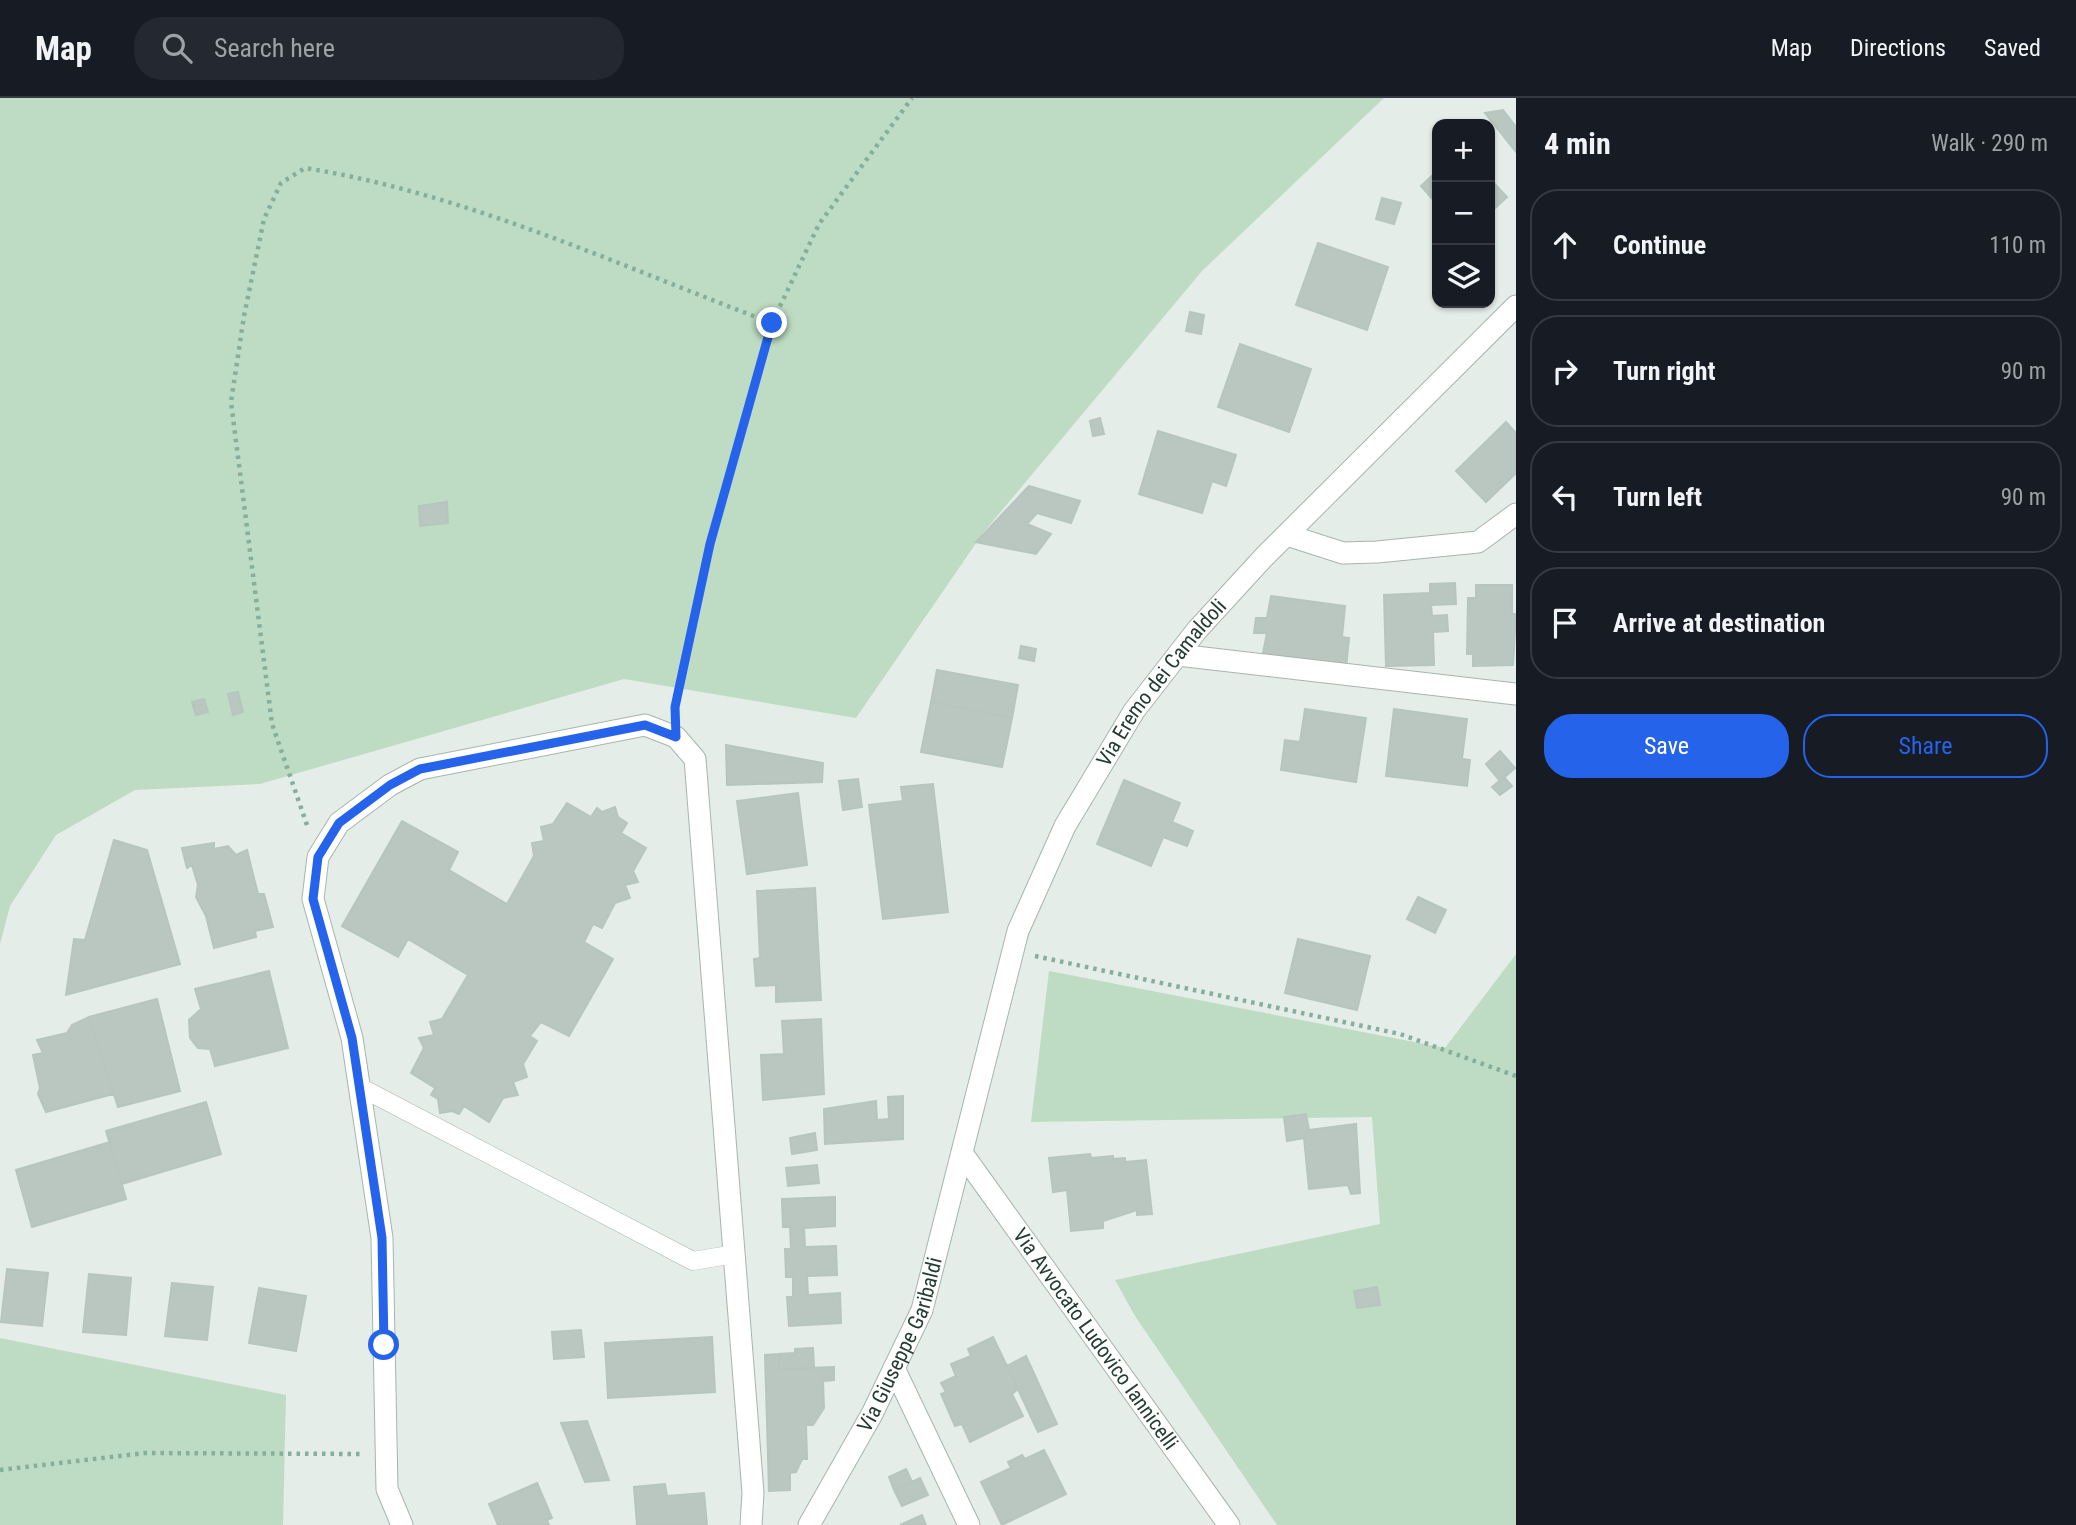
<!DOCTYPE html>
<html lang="en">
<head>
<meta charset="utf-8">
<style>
  body { margin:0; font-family:"Roboto Condensed",sans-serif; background:#242831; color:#f1f3f6 }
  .controls { position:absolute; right:21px; top:21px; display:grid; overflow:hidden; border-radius:14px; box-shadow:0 2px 5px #0004 }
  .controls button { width:63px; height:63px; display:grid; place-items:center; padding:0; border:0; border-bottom:2px solid #363941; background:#171b24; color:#f1f3f6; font:35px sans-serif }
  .stop { position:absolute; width:21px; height:21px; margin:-16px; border:5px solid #2563eb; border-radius:50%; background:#fff }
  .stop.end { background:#2563eb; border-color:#fff; box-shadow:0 2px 7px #0008 }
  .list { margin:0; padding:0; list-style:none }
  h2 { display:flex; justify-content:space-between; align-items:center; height:91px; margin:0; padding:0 28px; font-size:30px }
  h2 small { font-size:23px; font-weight:400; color:#9ea1a6 }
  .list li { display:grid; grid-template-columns:46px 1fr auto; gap:21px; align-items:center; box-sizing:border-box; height:112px; margin:0 14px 14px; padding:0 14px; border:2px solid #363941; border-radius:28px }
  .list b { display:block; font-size:26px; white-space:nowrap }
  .list em { font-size:23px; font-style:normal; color:#9ea1a6 }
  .actions { display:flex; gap:14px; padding:21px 28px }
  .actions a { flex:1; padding:16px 0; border:2px solid #2563eb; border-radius:28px; text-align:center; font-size:24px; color:#2563eb }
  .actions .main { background:#2563eb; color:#fff }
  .icon { flex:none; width:38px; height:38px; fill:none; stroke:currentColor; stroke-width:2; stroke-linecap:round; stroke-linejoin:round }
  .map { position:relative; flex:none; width:1516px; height:1427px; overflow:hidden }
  header { display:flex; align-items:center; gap:42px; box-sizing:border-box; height:98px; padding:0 35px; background:#171b24; border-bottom:2px solid #363941 }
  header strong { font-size:33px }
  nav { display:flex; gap:38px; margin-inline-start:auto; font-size:24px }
  .search { width:490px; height:63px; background:#242831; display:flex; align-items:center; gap:18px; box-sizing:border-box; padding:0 24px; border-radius:28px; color:#9ea1a6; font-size:26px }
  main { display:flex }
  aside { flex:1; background:#171b24 }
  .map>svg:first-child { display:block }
  .green { fill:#bedcc3 }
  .building { fill:#b9c7c0; stroke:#b6c6be; stroke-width:2 }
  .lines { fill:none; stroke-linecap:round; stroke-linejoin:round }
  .lane-casing { stroke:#a7b5ae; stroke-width:19 }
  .street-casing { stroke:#a7b5ae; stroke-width:23 }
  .path { stroke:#86ae9d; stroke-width:4.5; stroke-dasharray:3.5 5; stroke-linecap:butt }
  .lane { stroke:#fff; stroke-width:18 }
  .street { stroke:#fff; stroke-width:21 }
  .route { stroke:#2563eb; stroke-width:9 }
  .labels { text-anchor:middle; stroke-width:5; stroke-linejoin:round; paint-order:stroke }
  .street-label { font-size:21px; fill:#243d34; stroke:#f4f9f6 }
</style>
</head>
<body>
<header>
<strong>Map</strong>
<div class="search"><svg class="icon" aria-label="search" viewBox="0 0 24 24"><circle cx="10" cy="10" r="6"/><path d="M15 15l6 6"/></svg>Search here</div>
<nav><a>Map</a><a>Directions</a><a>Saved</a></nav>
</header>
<main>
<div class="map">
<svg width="1516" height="1427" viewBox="0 0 1516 1427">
  <rect width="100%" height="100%" fill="#e4ede8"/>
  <path class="green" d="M0,0H1384L1202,173L983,435L856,620L624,581L260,686L135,692L56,737L10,808L0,846Z
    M1516,856V1427H1277L1135,1218L1115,1182L1380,1126L1372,1019L1031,1024L1049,873L1445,950Z
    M0,1240L286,1297L283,1427H0Z"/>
  <path class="building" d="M1503,12L1516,29V54L1485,15Z
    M1437,73V106L1421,88Z
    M1490,81L1507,99L1490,115Z
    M1382,100L1401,105L1394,126L1376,121Z
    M1318,145L1388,169L1367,232L1296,207Z
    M1190,214L1204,217L1201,236L1186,233Z
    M1240,246L1311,271L1289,334L1218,309Z
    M1100,320L1104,336L1093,338L1090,323Z
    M1506,324L1516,335V375L1486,404L1456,373Z
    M1158,333L1236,357L1226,388L1212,383L1202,415L1139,396Z
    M1029,388L1080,403L1071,425L1037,415L1027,426L1051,436L1036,456L976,444Z
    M447,404L448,425L420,428L419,408Z
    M1455,485L1456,506L1431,507L1432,518L1447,517L1448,533L1433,534L1434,567L1386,568L1384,497L1430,495V486Z
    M1476,487H1512V516H1516L1513,567L1473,568V556H1467L1468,500H1476Z
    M1271,498L1345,508L1342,539L1349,540L1346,570L1262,560L1267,535H1254L1256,520H1267Z
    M1021,548L1036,551L1034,563L1019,560Z
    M937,572L1018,587L1012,620L931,604Z
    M238,594L243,614L233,617L228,596Z
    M204,601L208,614L196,617L192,604Z
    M931,604L1012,620L1002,669L921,654Z
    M1305,611L1366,620L1356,684L1281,672L1285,642L1300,644Z
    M1394,611L1467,621L1462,661L1470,662L1467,688L1386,678Z
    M726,647L823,665L822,684L727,687Z
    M1500,653L1515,670L1500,683L1486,666Z
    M1504,679L1512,688L1500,697L1492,689Z
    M858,681L862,709L843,712L839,683Z
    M1124,682L1180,705L1172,724L1193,733L1187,748L1163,739L1151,768L1097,746Z
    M933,686L948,814L883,821L869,707L903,703L901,689Z
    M798,695L807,767L747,776L737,703Z
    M567,705L591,719L597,710L602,714L615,709L618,719L627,725L621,735L646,750L633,773L638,784L625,787L630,800L615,805L602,830L593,826L584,844L613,861L569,938L541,924L530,938L537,943L523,966L527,979L513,984L518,997L503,1000L489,1024L464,1008L459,1016L452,1013L440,1015L438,1001L431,997L435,990L411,975L424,950L419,940L434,937L430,924L442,921L468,877L408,841L398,859L342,828L402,723L458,754L449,772L507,806L534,758L532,745L544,743L541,729L553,726Z
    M114,742L147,752L180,866L66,897L74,841L85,842Z
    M214,745V751L228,748L236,757L247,752L258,796H264L273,829L255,833L256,839L214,850L206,818L196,799L198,787L192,767L187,770L182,750Z
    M815,790L821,902L776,904V887L756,888L754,861L760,860L757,793Z
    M1418,799L1446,812L1435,835L1407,821Z
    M1298,841L1370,858L1357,912L1285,895Z
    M269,873L288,950L215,968L210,951L198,950L190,940L189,922L201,911L195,891Z
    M157,901L180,993L118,1009L89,919Z
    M89,919L113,996L46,1014L38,996L40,990L33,957L43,955L37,942L67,935L72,927Z
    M821,921L824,996L763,1002L761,957L784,956L782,923Z
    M903,998V1041L825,1046L824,1011L876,1003L877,1022L889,1021L888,999Z
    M206,1004L221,1056L122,1086L106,1033Z
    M1306,1016L1309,1032L1356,1026L1360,1095L1351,1096L1348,1087L1309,1091L1304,1040L1287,1043L1284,1019Z
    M815,1035L817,1052L792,1056L790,1040Z
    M110,1044L126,1101L32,1129L16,1072Z
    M1090,1056L1091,1060L1113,1058V1061L1125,1060V1064L1146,1062L1152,1116L1137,1117V1112L1103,1123V1130L1071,1133L1067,1092L1053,1094L1049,1060Z
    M817,1067L819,1085L788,1088L786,1070Z
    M835,1099V1128L804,1130L805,1149L836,1148L837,1177L807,1178L808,1197L840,1195L841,1225L789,1228L787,1199H793V1179H786L785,1151H791L790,1129H783L782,1101Z
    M7,1171L48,1175L42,1228L1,1224Z
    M89,1176L131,1180L126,1237L83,1234Z
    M172,1185L213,1189L207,1242L165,1238Z
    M1377,1189L1380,1207L1357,1210L1354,1193Z
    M259,1190L306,1198L296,1253L249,1245Z
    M581,1232L584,1259L554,1261L552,1234Z
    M712,1239L715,1294L608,1300L605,1245Z
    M993,1239L1018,1291L1012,1296L1023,1318L970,1344L962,1326L955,1328L941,1296L946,1294L941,1285L956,1278L951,1266L971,1258L968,1251Z
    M813,1250L814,1270L779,1271V1256L795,1255V1251Z
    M779,1256V1271L834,1269V1282L823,1283L824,1310L813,1327H806L807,1361H802L796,1374L790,1375V1392L769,1393L765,1257Z
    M1026,1258L1057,1326L1038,1334L1007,1268Z
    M587,1323L609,1382L585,1384L561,1325Z
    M1044,1352L1066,1396L1002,1427L981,1384L1011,1370L1008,1364L1022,1357L1025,1361Z
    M906,1371L912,1384L894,1392L889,1379Z
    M920,1380L928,1397L902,1408L894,1392Z
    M537,1385L552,1420L547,1422L549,1427H498L489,1406Z
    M665,1386L667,1398L704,1395L707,1427H637L634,1389Z
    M922,1417L926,1427H900Z"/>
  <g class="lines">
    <defs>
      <path id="lane" d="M358,988L693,1163L735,1156"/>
      <g id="street">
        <path d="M1287,437L1343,455L1377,454L1478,444L1516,416"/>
        <path d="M1178,557L1516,596"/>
        <path id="s1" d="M962,1055L1229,1427"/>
        <path d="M894,1270L969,1427"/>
        <path d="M402,1427L387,1391L382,1140L352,940L313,801L318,759L339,725L390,687L420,671L645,627L676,639L695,661L753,1395L751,1427"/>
        <path id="s2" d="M809,1427L872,1316L922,1212L1018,833L1065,728L1134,613L1197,532L1264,459L1516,208"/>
      </g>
    </defs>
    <use href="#lane" class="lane-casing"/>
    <use href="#street" class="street-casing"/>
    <path class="path" d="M675,611L710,446L772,225L819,126L912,0
      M307,727L272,626L231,304L244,218L264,121L281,85L305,70C467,96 620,168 772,225
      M1035,858L1400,936L1516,978
      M0,1372L145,1355L362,1356"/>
    <use href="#lane" class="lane"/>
    <use href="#street" class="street"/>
  </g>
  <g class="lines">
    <path class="route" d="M384,1247L382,1140L352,940L313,801L318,759L339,725L390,687L420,671L645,627L676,639L675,609L710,446L772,225"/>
  </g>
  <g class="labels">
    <g class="street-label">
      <text dy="7" stroke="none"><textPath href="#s2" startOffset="922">Via Eremo dei Camaldoli</textPath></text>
      <text dy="7" stroke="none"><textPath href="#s1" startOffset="229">Via Avvocato Ludovico Iannicelli</textPath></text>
      <text dy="7" stroke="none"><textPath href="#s2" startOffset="203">Via Giuseppe Garibaldi</textPath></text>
    </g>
  </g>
</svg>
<div class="controls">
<button>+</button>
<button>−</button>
<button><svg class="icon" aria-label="layers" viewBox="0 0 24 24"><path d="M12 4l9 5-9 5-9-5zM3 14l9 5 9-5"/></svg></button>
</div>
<div class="stop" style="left:384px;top:1247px"></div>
<div class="stop end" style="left:772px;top:225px"></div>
</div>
<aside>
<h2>4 min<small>Walk · 290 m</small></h2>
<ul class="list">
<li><svg class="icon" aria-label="ahead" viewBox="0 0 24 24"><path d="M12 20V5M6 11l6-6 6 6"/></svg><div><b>Continue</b></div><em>110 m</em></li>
<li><svg class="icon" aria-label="right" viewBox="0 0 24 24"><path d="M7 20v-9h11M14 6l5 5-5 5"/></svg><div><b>Turn right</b></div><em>90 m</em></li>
<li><svg class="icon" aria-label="left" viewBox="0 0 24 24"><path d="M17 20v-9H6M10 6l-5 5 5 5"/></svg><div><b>Turn left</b></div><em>90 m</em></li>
<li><svg class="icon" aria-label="arrive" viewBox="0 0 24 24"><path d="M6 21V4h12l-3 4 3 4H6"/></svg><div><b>Arrive at destination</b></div></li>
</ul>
<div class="actions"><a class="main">Save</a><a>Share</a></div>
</aside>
</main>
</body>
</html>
